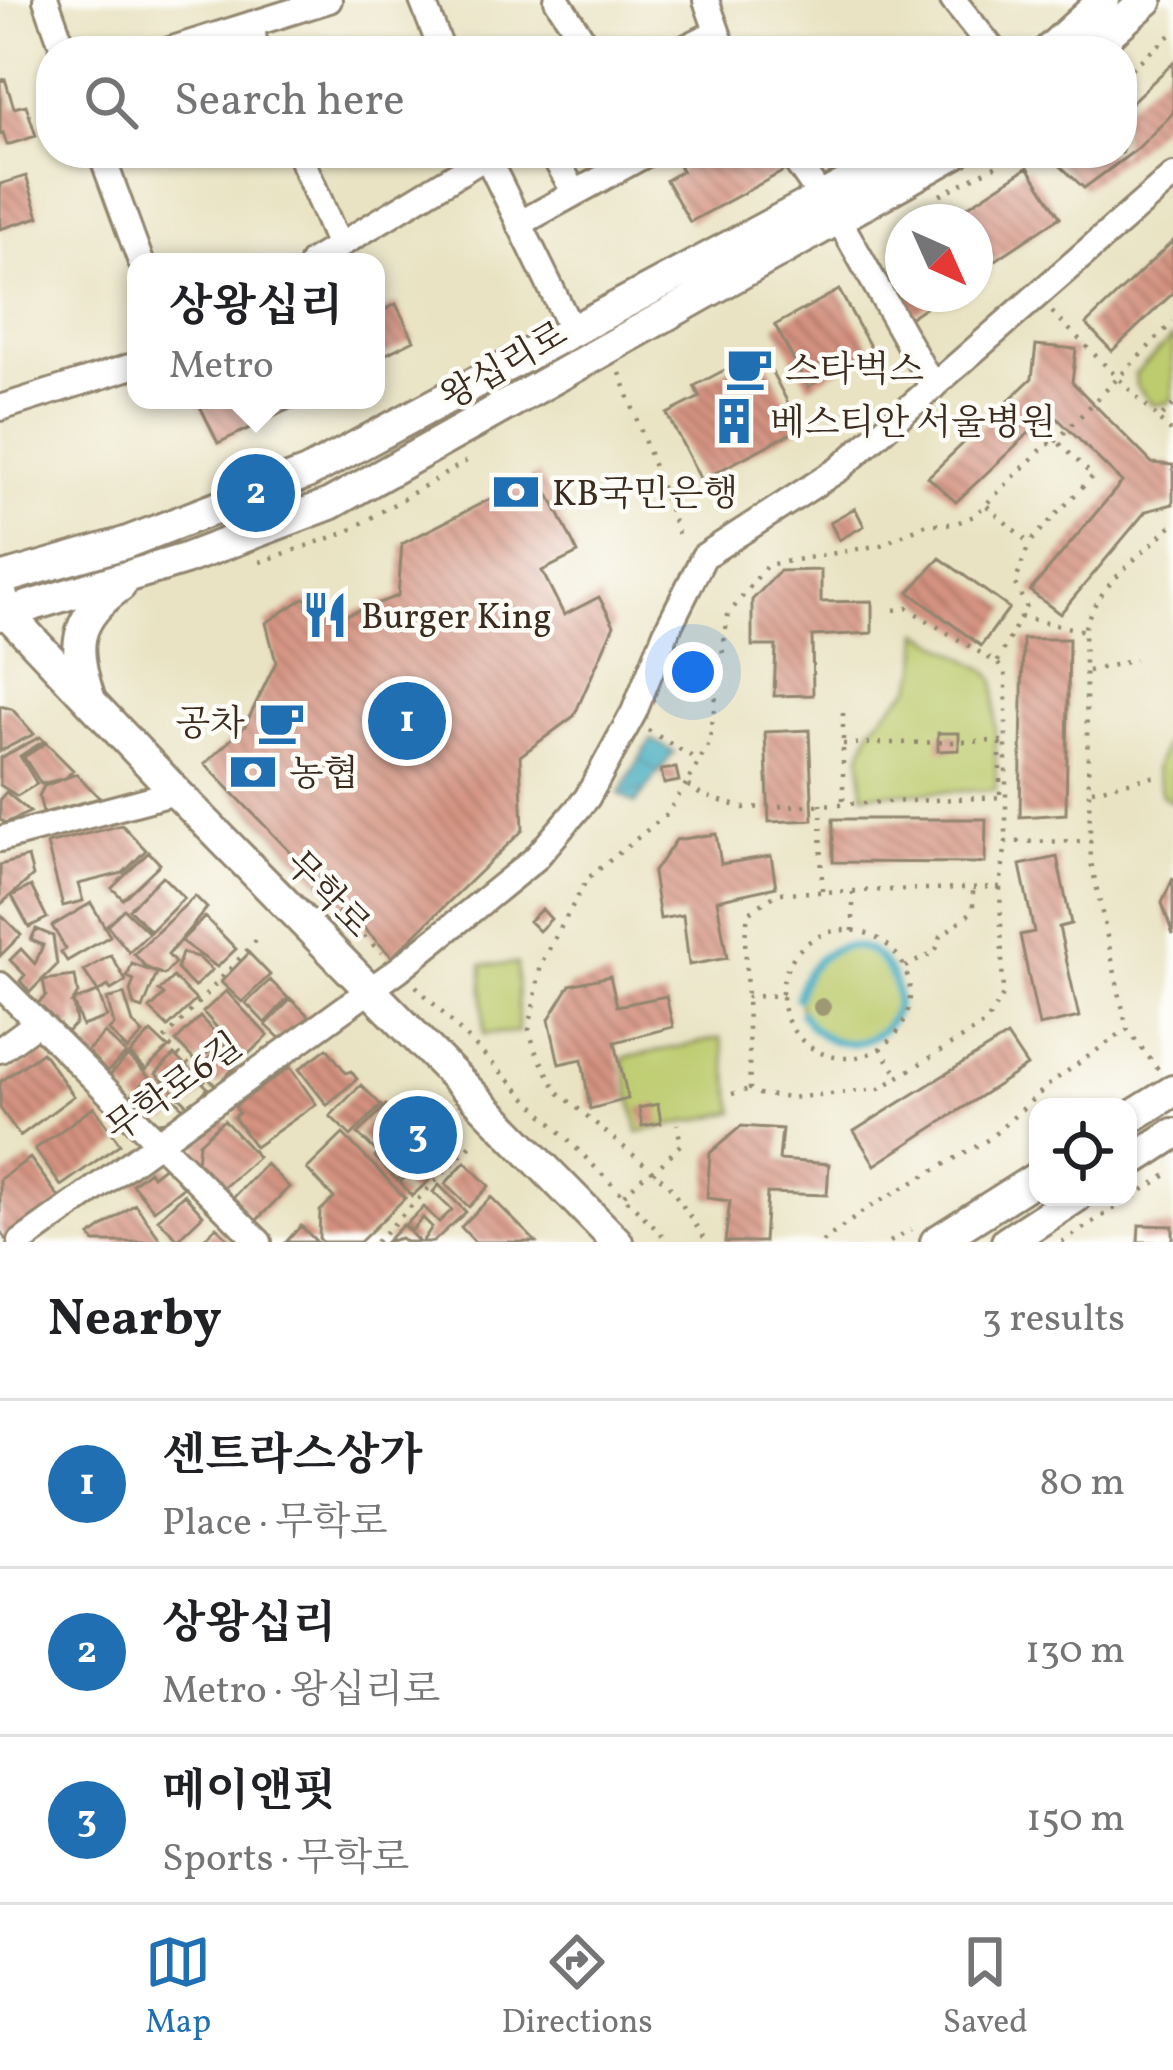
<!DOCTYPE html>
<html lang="en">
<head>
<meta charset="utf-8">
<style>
  body { margin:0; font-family:Vollkorn,"Noto Serif KR",serif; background:#f2f2f2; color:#202124 }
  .controls { position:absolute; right:36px; bottom:36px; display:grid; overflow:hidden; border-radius:24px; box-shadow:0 3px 9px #0004 }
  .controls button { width:108px; height:108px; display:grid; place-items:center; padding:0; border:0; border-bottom:3px solid #e0e0e0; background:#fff; color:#202124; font:60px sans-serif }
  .compass { position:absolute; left:885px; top:204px; width:108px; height:108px; border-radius:50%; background:#fff; box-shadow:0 3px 9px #0004; rotate:135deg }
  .you { position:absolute; left:693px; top:672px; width:42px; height:42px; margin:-30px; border:9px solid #fff; border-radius:50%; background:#1a73e8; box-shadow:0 0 0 18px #1a73e833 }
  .badge { display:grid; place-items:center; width:78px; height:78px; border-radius:50%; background:#1f6fb2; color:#fff; font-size:39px; font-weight:700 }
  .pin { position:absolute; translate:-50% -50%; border:6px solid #fff; box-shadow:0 3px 12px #0006 }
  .popup { position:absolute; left:127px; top:253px; width:258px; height:156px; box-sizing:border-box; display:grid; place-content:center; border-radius:24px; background:#fff; filter:drop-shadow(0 3px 9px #0005); font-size:39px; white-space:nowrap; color:#757577 }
  .popup b { font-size:45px; color:#202124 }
  .popup::after { content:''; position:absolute; left:50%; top:100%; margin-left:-24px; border:24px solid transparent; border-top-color:#fff }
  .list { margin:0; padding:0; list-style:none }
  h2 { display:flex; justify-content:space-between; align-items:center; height:156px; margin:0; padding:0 48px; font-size:51px }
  h2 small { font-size:39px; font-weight:400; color:#757577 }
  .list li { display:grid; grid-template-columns:78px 1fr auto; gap:36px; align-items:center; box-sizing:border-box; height:168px; padding:0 48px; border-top:3px solid #e0e0e0 }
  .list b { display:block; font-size:45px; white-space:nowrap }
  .list p { margin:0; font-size:39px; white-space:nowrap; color:#757577 }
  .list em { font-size:39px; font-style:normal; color:#757577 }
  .icon { flex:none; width:66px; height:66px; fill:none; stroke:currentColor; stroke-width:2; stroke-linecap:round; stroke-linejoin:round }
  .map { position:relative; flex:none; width:1173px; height:1242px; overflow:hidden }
  .search { position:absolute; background:#fff; box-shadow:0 3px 9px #0004; left:36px; right:36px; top:36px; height:132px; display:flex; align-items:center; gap:30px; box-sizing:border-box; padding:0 42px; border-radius:48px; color:#757577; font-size:45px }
  .sheet { height:660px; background:#fff }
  nav { display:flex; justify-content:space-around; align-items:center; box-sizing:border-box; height:168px; border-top:3px solid #e0e0e0; background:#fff; font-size:33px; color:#757577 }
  nav a { display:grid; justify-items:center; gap:6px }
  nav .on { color:#1f6fb2 }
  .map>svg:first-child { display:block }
  .green { fill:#becc6f; stroke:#7c7b46; stroke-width:3 }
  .water { fill:url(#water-waves); stroke:#3c6a6e; stroke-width:3 }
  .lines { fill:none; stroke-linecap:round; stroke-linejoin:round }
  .stream { stroke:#3da9bd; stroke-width:8 }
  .building { fill:url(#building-back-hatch) }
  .minor-casing { stroke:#928670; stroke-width:30 }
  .major-casing { stroke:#928670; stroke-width:36 }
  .path { stroke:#928670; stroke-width:4.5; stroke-dasharray:3 9; stroke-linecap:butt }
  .minor { stroke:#fff; stroke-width:24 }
  .major { stroke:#fff; stroke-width:30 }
  .tree { fill:#9f9875 }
  .labels { text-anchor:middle; stroke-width:9; stroke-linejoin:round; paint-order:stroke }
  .street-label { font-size:36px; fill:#3b2a1e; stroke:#fdfcf7 }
  .poi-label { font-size:36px; fill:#3b2a1e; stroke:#fdfcf7; text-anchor:start }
</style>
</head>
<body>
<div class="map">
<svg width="1173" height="1242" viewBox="0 0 1173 1242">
  <defs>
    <pattern id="water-waves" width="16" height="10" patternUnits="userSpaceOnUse" patternTransform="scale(3)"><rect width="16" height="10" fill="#3da9bd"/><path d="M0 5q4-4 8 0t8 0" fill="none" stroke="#348a99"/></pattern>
    <pattern id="building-back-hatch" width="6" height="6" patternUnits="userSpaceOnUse" patternTransform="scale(3)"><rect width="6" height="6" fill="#d49280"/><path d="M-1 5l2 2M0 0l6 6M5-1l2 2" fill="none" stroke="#ad7768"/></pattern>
  </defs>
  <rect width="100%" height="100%" fill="#fdfcf7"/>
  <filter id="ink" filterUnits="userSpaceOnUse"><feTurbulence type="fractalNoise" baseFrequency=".00833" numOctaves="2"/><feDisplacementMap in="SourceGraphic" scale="24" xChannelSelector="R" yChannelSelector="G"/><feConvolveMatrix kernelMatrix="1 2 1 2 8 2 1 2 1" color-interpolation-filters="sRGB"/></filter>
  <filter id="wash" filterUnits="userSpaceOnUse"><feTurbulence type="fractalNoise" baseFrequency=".004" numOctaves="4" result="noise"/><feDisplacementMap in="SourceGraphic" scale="48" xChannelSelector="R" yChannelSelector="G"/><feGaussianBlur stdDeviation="2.7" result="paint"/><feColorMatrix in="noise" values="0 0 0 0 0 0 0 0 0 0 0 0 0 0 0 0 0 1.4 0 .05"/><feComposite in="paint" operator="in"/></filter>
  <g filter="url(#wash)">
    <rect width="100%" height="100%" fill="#e9e3c3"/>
    <path class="green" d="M1173,337V397L1168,403L1153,405L1136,386L1135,374Z
      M920,632L987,671L995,680L996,790L863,794L861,754L872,726L912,686L918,669Z
      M1173,725V803L1162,795L1155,768Z
      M799 996a48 48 0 1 1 96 0a48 48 0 1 1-96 0Z
      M517,964L518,1032L484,1034L482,965Z
      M721,1038L735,1112L638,1132L623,1058Z"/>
    <path class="water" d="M651,739L674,752L635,804L619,794Z"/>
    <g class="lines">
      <path class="stream" d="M798,998C806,950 863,923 890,973C921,1029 839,1075 802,1014"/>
    </g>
    <g id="blocks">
      <path class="building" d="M1173,63V113L1137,149L1084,188L1052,158L1060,153H1122V111Z
        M5,79L14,108L26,105L36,136L7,145L3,133L0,134V81Z
        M680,153H771L782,172L690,222L666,180L682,171L674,156Z
        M1028,167L1060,217L975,274V222H944Z
        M26,176L39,217L0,229V184Z
        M1173,241V293L1112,351L1086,324Z
        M903,288V294H945L903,322L889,298Z
        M839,290L873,352L808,387L775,325Z
        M396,304L414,340L376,359V314Z
        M1036,345L1076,349L1072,382L1152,463L1173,465V504L1146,511L1060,614L1030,591L1122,482L1051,412L956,502L928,477L1032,378Z
        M761,351L801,428L701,480L667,414L700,397L694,386Z
        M197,400H309L218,443Z
        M539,474L578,553L542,571L564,615L599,597L614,625L574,716L520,756L523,830L392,957L205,764L245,726L276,662L266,623L304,598L340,617L398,596L402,544Z
        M855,508L864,526L839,540L830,522Z
        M940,558L1009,608L981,646L909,592Z
        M821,570V602L872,601V633L812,636L813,695L774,696L776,646H752V600L780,571Z
        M1023,639H1069L1066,814L1020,817Z
        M0,706L12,709L34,734L0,751Z
        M809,730L813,820L769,822L765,732Z
        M938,733H959V750L938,751Z
        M40,737L44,741L20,756L37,784L17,796L0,785V758Z
        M46,743L73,770L66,778L41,784L24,757Z
        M676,768L679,781L664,784L661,770Z
        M76,774L100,798L43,813L39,796L44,786Z
        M6,792L30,812L5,823L0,819V799Z
        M833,819H986L985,863L833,862Z
        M122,825L146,850L123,873L78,884L83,901L63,906L47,844Z
        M716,834L721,864L771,856L776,887L717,900L727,958L689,965L683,915L660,919L653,873L676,840Z
        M149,852L160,864L123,899L112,888Z
        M28,857L33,876L0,905V865Z
        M1057,857L1071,924L1059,927L1079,1017L1039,1026L1020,935L1034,932L1020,865Z
        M162,876L184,898L151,931L129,909Z
        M1173,878V935L1162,903Z
        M31,886L47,918L29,927L12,896Z
        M195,896L207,908L168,955L175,963L164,975L147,968L134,954Z
        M91,903L110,936L67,961L61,952L66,949L52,926Z
        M124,909L149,933L129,952L107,925Z
        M542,909L551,919L539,931L529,921Z
        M0,914L21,935L0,956Z
        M205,917L236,949L217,967L181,941Z
        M36,929L53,936L57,965L30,992L20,981L25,975L10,960L21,949L35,964L43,945L31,940Z
        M182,953L198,957L212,970L194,987L177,969Z
        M249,953L270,975L242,1002L221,982Z
        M111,955L126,981L111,990L108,986L98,992L84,971Z
        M132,964L157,973L143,1009L134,1006L130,991L134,980L127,977Z
        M75,976L78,994L73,1001L98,992L107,1017L82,1026L73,1001L76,1023L67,1032L38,1003L46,996L43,980Z
        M610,976L617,1006L666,996L673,1027L615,1042L628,1099L590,1109L582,1059L559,1064L549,1019L570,985Z
        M173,977L196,1000L168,1027L150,1009L164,995L159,991Z
        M270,980L288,998L265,1023L246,1003Z
        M226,991L268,1036L244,1058L203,1012Z
        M124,994L133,1023L143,1034L127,1050L109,1030L114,1025L107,999Z
        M291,999L311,1018L285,1043L266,1025Z
        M200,1017L222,1040L197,1063L176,1041Z
        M151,1032L168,1048L146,1070L130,1054Z
        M105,1033L126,1054L107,1072L87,1051Z
        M1007,1036L1027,1066L875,1165L854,1131Z
        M224,1044L241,1061L216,1086L199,1068Z
        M327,1048L346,1073L351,1071L357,1079L327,1105L299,1069Z
        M42,1052L74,1096L20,1136L0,1108V1082Z
        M174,1055L208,1088L190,1107L156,1074Z
        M128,1056L149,1077L130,1096L110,1075Z
        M290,1067L316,1104L255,1147L234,1117L239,1113L235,1106Z
        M155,1080L183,1107L169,1121L158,1122L135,1100Z
        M361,1085L381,1105L351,1136L330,1116Z
        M658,1104L661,1123L642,1126L639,1108Z
        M386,1105L402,1121L375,1150L358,1134Z
        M94,1107L120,1144L61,1186L35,1149Z
        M415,1119L436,1141L397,1180L375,1157Z
        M224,1120L258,1157L222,1189L197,1163L199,1143Z
        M741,1126L782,1129L779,1160L829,1164L827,1195L767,1193L764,1242H725L730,1201L707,1198L710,1153Z
        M343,1134L405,1198L360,1242H322L319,1238L320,1211L334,1198L307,1169Z
        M437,1147L450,1161L412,1196L400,1182Z
        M30,1158L63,1203L8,1242L0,1231V1179Z
        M465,1162L489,1186L469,1207L445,1184Z
        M266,1164L289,1187L256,1221L233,1198Z
        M166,1165L183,1187L154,1210L132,1184L149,1171L152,1176Z
        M439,1185L466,1212L433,1242H422L432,1227L423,1218L411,1231L405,1225L424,1207L439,1222L452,1210L433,1192Z
        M184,1194L203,1215L178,1239L158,1219Z
        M491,1197L536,1242H475L461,1227Z
        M135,1204L162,1242H95L90,1236Z
        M403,1225L419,1242H406L401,1238L386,1242Z
        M1139,1225L1173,1226V1242H1138Z
        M301,1226L317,1242H286Z
        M216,1227L232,1242H201Z"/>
    </g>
  </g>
  <g filter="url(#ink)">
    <use href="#blocks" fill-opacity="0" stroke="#928670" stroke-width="3"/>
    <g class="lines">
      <defs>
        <path id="minor" d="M46,0L64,51
          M422,0L442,51
          M557,0L590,51
          M706,0L724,51
          M953,0L994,51
          M252,24L255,51
          M166,51L329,0
          M679,51L717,32
          M101,153L141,262
          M299,153L339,246
          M485,153L572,331
          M552,153L575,193
          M790,153L821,197
          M839,220L933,387
          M519,224L648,153
          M312,262L487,156
          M0,408L136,365
          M0,839L176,792
          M0,985L259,1242
          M0,1050L38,1022
          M21,1242L399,969L535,859L587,798L634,712L666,632L704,556L839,469L1173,176"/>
        <path id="major" d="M1048,51L1104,0
          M1089,51L1147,0
          M0,579L125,543L307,473L904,153
          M2,596L7,613L176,792L617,1242
          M0,615L185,559L330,504L955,153
          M90,700C72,647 73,620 120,586
          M1128,1119L1173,1091
          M1128,1163L1173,1134
          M936,1242L1038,1177
          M1007,1242L1076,1197"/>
      </defs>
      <use href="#minor" class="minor-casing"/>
      <use href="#major" class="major-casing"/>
      <path class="path" d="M1122,76L1173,33
        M940,195L1020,153
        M1052,312L1159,419L1173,405
        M620,373L680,539
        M1160,421L1173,433
        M1055,442L1173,322
        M987,506L1029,543L1093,476L1059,443L1047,444L974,516L954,524H927L881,545L767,565L728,615L709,744L686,784L701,795L744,808L1006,797
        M260,562L347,532L470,459
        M894,610L907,608L997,663L1026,606L1015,584L1029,543
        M1020,617L1084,631
        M998,664L1005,673L1006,686V842
        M1088,671L1135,660
        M843,713V802
        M648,730L699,761
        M1000,743V797
        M843,744L1006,741
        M686,784L667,814L587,879L541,964L529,1030L536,1052L557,1091L668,1184L707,1242
        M1092,790L1157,776
        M821,803L822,892
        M311,887L382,953
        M1000,887L779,893L748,913L745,937L750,1089L759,1094L790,1098L879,1089L986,1023L1003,995L1000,887L1006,842L1092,841
        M782 994a64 64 0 1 1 128 0a64 64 0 1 1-128 0Z
        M853,931V891
        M905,967L935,952L941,936L973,911V888
        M416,986L669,1242
        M746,997L783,995
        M880,1048L899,1077
        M1158,1069L1127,1029L1091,862L1084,631C1094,587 1142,555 1173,524
        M206,1082L164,1040L262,934
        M732,1094L750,1089
        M653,1173L681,1144L677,1124
        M624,1195L650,1170
        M376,1242L473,1143
        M822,1242L868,1208L989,1139L1052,1082L1127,1029
        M890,1242L911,1229
        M1062,1242L1173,1171"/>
      <use href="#minor" class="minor"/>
      <use href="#major" class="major"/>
    </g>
    <circle class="tree" cx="822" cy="1007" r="9"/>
  </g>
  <defs>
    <symbol id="cafe-bare" viewBox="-9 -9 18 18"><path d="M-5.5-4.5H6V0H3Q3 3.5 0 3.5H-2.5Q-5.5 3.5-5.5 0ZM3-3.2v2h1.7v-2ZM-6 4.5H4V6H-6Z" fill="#1f6fb2" stroke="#fdfcf7" stroke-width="2.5" paint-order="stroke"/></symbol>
    <symbol id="building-bare" viewBox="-9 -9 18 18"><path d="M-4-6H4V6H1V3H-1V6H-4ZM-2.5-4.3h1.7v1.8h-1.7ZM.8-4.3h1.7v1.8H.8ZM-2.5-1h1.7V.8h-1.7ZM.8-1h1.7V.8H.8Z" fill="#1f6fb2" stroke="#fdfcf7" stroke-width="2.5" paint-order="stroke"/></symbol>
    <symbol id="bank-bare" viewBox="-9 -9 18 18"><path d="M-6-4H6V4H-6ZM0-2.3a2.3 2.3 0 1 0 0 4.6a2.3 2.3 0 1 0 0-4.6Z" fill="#1f6fb2" stroke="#fdfcf7" stroke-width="2.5" paint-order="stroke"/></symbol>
    <symbol id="restaurant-bare" viewBox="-9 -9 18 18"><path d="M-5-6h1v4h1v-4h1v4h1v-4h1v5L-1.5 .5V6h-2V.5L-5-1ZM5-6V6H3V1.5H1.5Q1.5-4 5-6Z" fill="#1f6fb2" stroke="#fdfcf7" stroke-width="2.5" paint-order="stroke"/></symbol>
  </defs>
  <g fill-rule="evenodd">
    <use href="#cafe-bare" x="716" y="335" width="66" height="66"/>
    <use href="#building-bare" x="701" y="388" width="66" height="66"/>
    <use href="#bank-bare" x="483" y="459" width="66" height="66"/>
    <use href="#restaurant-bare" x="292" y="582" width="66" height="66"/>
    <use href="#cafe-bare" x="248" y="689" width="66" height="66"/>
    <use href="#bank-bare" x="220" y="739" width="66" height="66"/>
  </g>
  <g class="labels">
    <g class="street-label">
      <text transform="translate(503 364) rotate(-30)" y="13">왕십리로</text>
      <text transform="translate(329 893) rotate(46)" y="13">무학로</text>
      <text transform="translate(173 1086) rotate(-36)" y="13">무학로6길</text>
    </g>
    <g class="poi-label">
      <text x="785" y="381">스타벅스</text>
      <text x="770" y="434">베스티안 서울병원</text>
      <text x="552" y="505">KB국민은행</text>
      <text x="361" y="628">Burger King</text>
      <text x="245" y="735" text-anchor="end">공차</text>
      <text x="289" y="785">농협</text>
    </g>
  </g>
</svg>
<div class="controls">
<button><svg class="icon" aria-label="locate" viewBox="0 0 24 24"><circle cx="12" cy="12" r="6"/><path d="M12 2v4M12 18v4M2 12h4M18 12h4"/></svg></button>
</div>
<svg class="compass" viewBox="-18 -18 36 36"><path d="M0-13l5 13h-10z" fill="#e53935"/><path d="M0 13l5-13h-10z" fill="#757577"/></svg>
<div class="you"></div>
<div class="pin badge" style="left:407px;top:721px">1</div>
<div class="pin badge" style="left:256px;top:493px">2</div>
<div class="popup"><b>상왕십리</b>Metro</div>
<div class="pin badge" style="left:418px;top:1135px">3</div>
<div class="search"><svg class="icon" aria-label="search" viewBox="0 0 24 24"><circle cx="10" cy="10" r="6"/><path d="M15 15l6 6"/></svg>Search here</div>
</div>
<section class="sheet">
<h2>Nearby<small>3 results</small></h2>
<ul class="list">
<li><span class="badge">1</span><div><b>센트라스상가</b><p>Place · 무학로</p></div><em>80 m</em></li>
<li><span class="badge">2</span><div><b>상왕십리</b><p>Metro · 왕십리로</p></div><em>130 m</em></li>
<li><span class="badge">3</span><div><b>메이앤핏</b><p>Sports · 무학로</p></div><em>150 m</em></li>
</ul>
</section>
<nav>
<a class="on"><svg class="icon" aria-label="map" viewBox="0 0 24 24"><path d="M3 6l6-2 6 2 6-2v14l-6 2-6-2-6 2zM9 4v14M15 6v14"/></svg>Map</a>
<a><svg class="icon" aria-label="directions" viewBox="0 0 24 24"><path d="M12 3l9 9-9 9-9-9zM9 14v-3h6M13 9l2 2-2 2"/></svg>Directions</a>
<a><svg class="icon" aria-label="saved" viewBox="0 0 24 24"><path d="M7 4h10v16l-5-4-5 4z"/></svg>Saved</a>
</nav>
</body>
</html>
